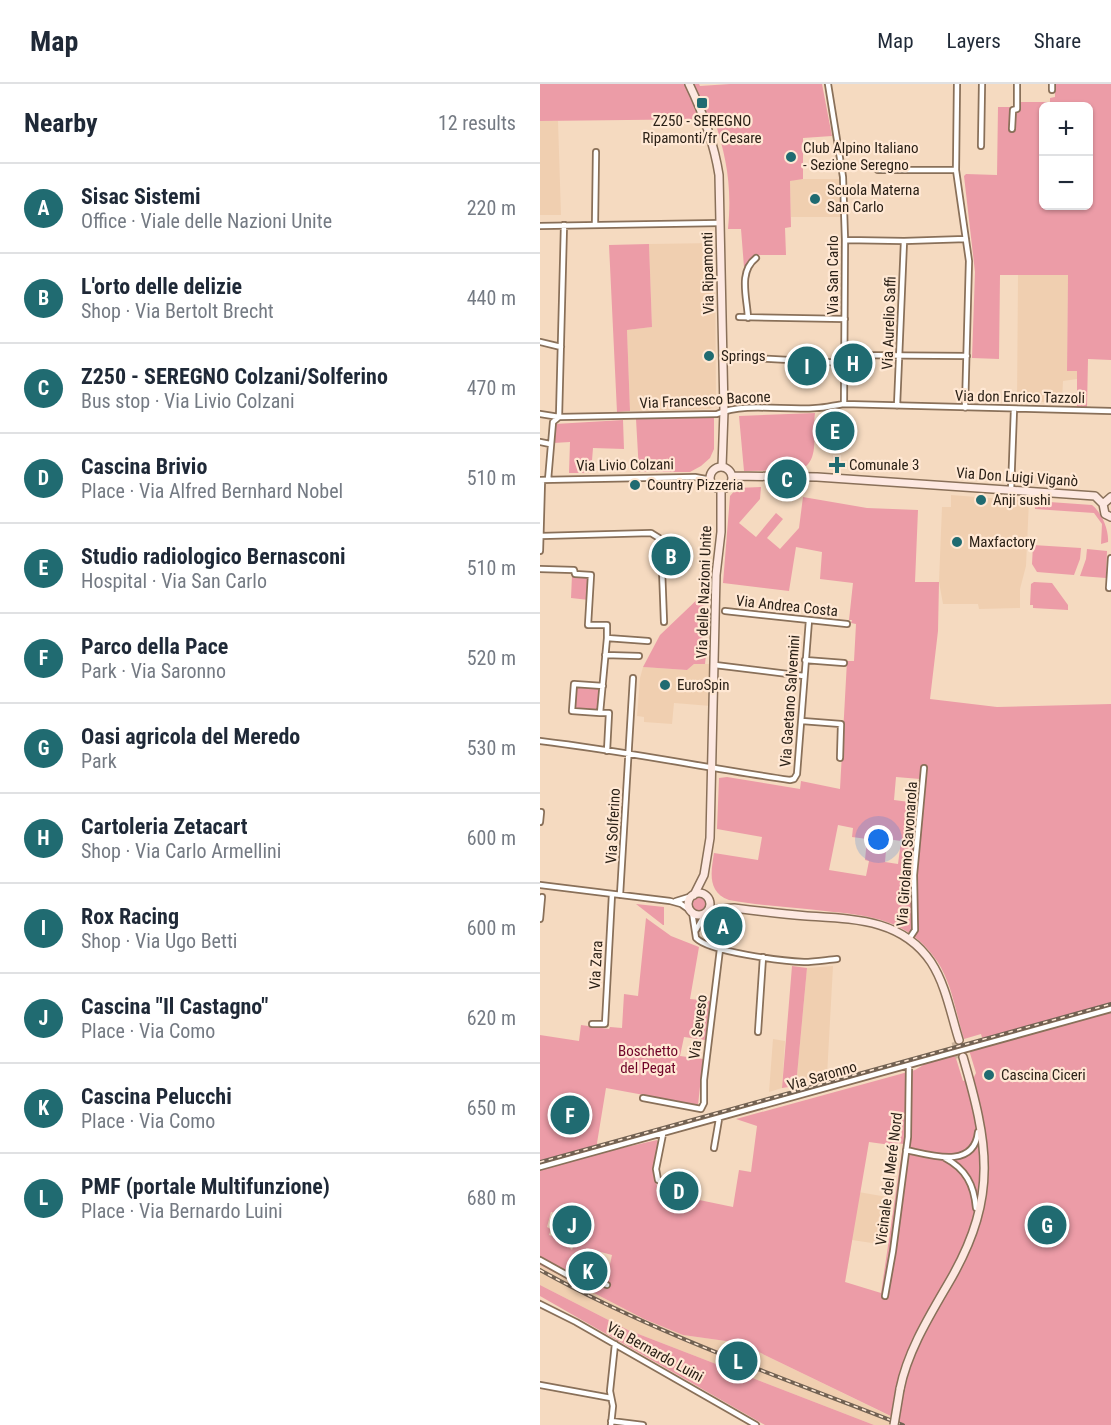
<!DOCTYPE html>
<html lang="en">
<head>
<meta charset="utf-8">
<style>
  body { margin:0; font-family:"Roboto Condensed",sans-serif; background:#f2f2f3; color:#1f2937 }
  .controls { position:absolute; right:18px; top:18px; display:grid; overflow:hidden; border-radius:9px; box-shadow:0 2px 4px #0004 }
  .controls button { width:54px; height:54px; display:grid; place-items:center; padding:0; border:0; border-bottom:2px solid #e0e1e3; background:#fff; color:#1f2937; font:30px sans-serif }
  .you { position:absolute; left:339px; top:756px; width:21px; height:21px; margin:-15px; border:4px solid #fff; border-radius:50%; background:#1a73e8; box-shadow:0 0 0 9px #1a73e833 }
  .badge { display:grid; place-items:center; width:39px; height:39px; border-radius:50%; background:#206b71; color:#fff; font-size:20px; font-weight:700 }
  .pin { position:absolute; translate:-50% -50%; border:3px solid #fff; box-shadow:0 2px 6px #0006 }
  .list { margin:0; padding:0; list-style:none }
  h2 { display:flex; justify-content:space-between; align-items:center; height:78px; margin:0; padding:0 24px; font-size:26px }
  h2 small { font-size:20px; font-weight:400; color:#747a83 }
  .list li { display:grid; grid-template-columns:39px 1fr auto; gap:18px; align-items:center; box-sizing:border-box; height:90px; padding:0 24px; border-top:2px solid #e0e1e3 }
  .list b { display:block; font-size:22px; white-space:nowrap }
  .list p { margin:0; font-size:20px; white-space:nowrap; color:#747a83 }
  .list em { font-size:20px; font-style:normal; color:#747a83 }
  .map { position:relative; flex:none; width:571px; height:1341px; overflow:hidden }
  header { display:flex; align-items:center; gap:36px; box-sizing:border-box; height:84px; padding:0 30px; background:#fff; border-bottom:2px solid #e0e1e3 }
  header strong { font-size:28px }
  nav { display:flex; gap:33px; margin-inline-start:auto; font-size:21px }
  main { display:flex }
  aside { flex:1; background:#fff }
  .map>svg:first-child { display:block }
  .built { fill:#f0cfb0 }
  .green { fill:#ec9ca7; fill-rule:evenodd }
  .lines { fill:none; stroke-linecap:round; stroke-linejoin:round }
  .secondary-tunnel { stroke:#cdb59e; stroke-width:7; stroke-dasharray:7 3.5; stroke-linecap:butt }
  .street-casing { stroke:#897059; stroke-width:8 }
  .secondary-casing { stroke:#897059; stroke-width:10 }
  .street { stroke:#fff; stroke-width:4.5 }
  .secondary { stroke:#fde8e1; stroke-width:7 }
  .rail-casing { stroke:#726253; stroke-width:4 }
  .rail { stroke:#ffe8d4; stroke-width:1.5; stroke-dasharray:4.5; stroke-linecap:butt }
  .secondary-bridge-casing { stroke:#897059; stroke-width:10; stroke-linecap:butt }
  .secondary-bridge { stroke:#fde8e1; stroke-width:7 }
  .poi-dot { fill:#206b71; stroke:#ffe8d4; stroke-width:2 }
  .labels { text-anchor:middle; stroke-width:4.5; stroke-linejoin:round; paint-order:stroke }
  .poi-label { font-size:15px; fill:#2b2117; stroke:#ffe8d4; text-anchor:start }
  .street-label { font-size:15px; fill:#2b2117; stroke:#ffe8d4 }
  .park-label { font-size:15px; fill:#6f0429; stroke:#ffe8d4 }
</style>
</head>
<body>
<header>
<strong>Map</strong>
<nav><a>Map</a><a>Layers</a><a>Share</a></nav>
</header>
<main>
<aside>
<h2>Nearby<small>12 results</small></h2>
<ul class="list">
<li><span class="badge">A</span><div><b>Sisac Sistemi</b><p>Office · Viale delle Nazioni Unite</p></div><em>220 m</em></li>
<li><span class="badge">B</span><div><b>L'orto delle delizie</b><p>Shop · Via Bertolt Brecht</p></div><em>440 m</em></li>
<li><span class="badge">C</span><div><b>Z250 - SEREGNO Colzani/Solferino</b><p>Bus stop · Via Livio Colzani</p></div><em>470 m</em></li>
<li><span class="badge">D</span><div><b>Cascina Brivio</b><p>Place · Via Alfred Bernhard Nobel</p></div><em>510 m</em></li>
<li><span class="badge">E</span><div><b>Studio radiologico Bernasconi</b><p>Hospital · Via San Carlo</p></div><em>510 m</em></li>
<li><span class="badge">F</span><div><b>Parco della Pace</b><p>Park · Via Saronno</p></div><em>520 m</em></li>
<li><span class="badge">G</span><div><b>Oasi agricola del Meredo</b><p>Park</p></div><em>530 m</em></li>
<li><span class="badge">H</span><div><b>Cartoleria Zetacart</b><p>Shop · Via Carlo Armellini</p></div><em>600 m</em></li>
<li><span class="badge">I</span><div><b>Rox Racing</b><p>Shop · Via Ugo Betti</p></div><em>600 m</em></li>
<li><span class="badge">J</span><div><b>Cascina &quot;Il Castagno&quot;</b><p>Place · Via Como</p></div><em>620 m</em></li>
<li><span class="badge">K</span><div><b>Cascina Pelucchi</b><p>Place · Via Como</p></div><em>650 m</em></li>
<li><span class="badge">L</span><div><b>PMF (portale Multifunzione)</b><p>Place · Via Bernardo Luini</p></div><em>680 m</em></li>
</ul>
</aside>
<div class="map">
<svg width="571" height="1341" viewBox="0 0 571 1341">
  <rect width="100%" height="100%" fill="#f5dac0"/>
  <path class="built" d="M0,37H18L21,131H0Z
    M256,95H299L301,133H251L250,97Z
    M175,159L176,321L170,325L90,327L87,246L112,243L109,160Z
    M478,191H528L527,286L537,287V295L523,297L522,318H477Z
    M411,411L489,417L486,482L480,505V524L439,525L438,520H403L399,498L402,423H411Z
    M154,580H171V622L134,619L132,640L104,638V633L97,632L100,594L103,583L147,586Z
    M293,882L287,992L256,1002L267,884Z
    M233,955L245,957L242,1004L229,1008Z
    M307,1106L353,1114L345,1161L312,1156L305,1199L294,1196Z
    M0,1181L104,1235L143,1251L200,1259L350,1332L372,1341H334L88,1246L0,1201Z"/>
  <path class="green" d="M0,0H159L160,2L190,0H282L292,52L263,54V95L250,97L251,143L245,144L246,171H219L204,183L201,145H188C192,104 187,74 174,35L0,37Z
    M515,0H571V276L548,275L547,323H537V287H527L528,191H460L459,275L432,274L435,188L424,92L426,90L457,91L458,23H476V18H510V14L515,13ZM503,22H548V122H503Z
    M109,160L112,243L87,246L90,327L77,328L69,161Z
    M275,329C272,348 281,377 260,386L204,387L199,332Z
    M174,333V365L170,374L161,382L150,388H99L96,335Z
    M83,336L84,365L53,364L51,389H29L30,358L13,359L15,340Z
    M221,403L220,415L199,439L216,453L236,429L243,435L227,454L240,465L259,444L263,413L327,424L378,426L375,498H399L398,547L390,615L457,623L571,620V1341H361L360,1337L358,1341L359,1336L200,1259L143,1251L104,1235L0,1181V1178L29,1194L51,1197L65,1203L72,1171L46,1164L47,1177L40,1182L39,1189L35,1191L26,1190L0,1174V951L39,957L41,941L69,945L70,943L82,944L84,910L98,912L106,834L131,852L159,863L150,915L171,917L165,956L144,953L140,972L163,975L158,1021L66,1004L57,1059L60,1069L117,1056L119,1059L113,1086L117,1102L116,1107L193,1123L199,1086L211,1088L217,1042L196,1035L375,986L390,977L415,971L423,997L434,993L436,989L429,966L333,988L443,957L441,950L424,955C416,930 412,899 397,877C368,835 331,832 285,827C253,823 220,822 189,816C167,808 171,788 174,769L218,776L222,753L177,745L179,694L187,693L260,705L261,697L300,705L307,577H314L316,540L311,539L312,536H309L313,499L280,495L282,468L256,463L249,507L183,499L190,412L197,404ZM356,693L380,695L377,719L354,716ZM298,741L313,744L312,753L327,755L325,776L329,777L326,792L289,786ZM347,755L361,757L358,780L345,778ZM329,1058L358,1062V1059L363,1060L341,1209L305,1198ZM11,1128L42,1136L32,1166L28,1162L29,1157L9,1151L11,1145L7,1143Z
    M495,417L552,421C562,429 569,446 568,458L561,460L562,440L554,429L495,425Z
    M493,461L541,464L540,475L534,491L497,488L492,480Z
    M547,465L567,467L566,494L540,492L546,475Z
    M32,491H51L49,516L31,514Z
    M494,498L512,499L528,521V526L493,524V521H490L491,500Z
    M164,509L162,569L166,570L165,580H154L147,586L103,583L120,551Z
    M34,600L63,602L60,629L32,627Z
    M152 820a7 7 0 1 1 14 0a7 7 0 1 1-14 0Z
    M96,820L124,823V841H123Z
    M252,882L267,884L256,1002L242,1004Z
    M0,1201L88,1246L334,1341H225L0,1212Z"/>
  <g class="lines">
    <path class="secondary-tunnel" d="M415,958L419,974"/>
    <defs>
      <path id="street" d="M417,0L416,86L429,177L425,324
        M512,6V0
        M472,45L473,26L477,25V0
        M441,62L442,0
        M338,86H416
        M55,140L56,68
        M0,142L180,139
        M305,156L364,157L426,155
        M199,233L305,235
        M208,234C207,213 198,188 216,174
        M0,258L21,263
        M304,271L427,272
        M212,274L304,279
        M304,320L571,327
        M357,322L364,157
        M0,330L19,333L177,330C206,318 245,327 276,324C285,324 295,321 304,320L305,156L303,93L288,0
        M0,358L10,360
        M0,396L155,393L171,396
        M8,396L13,338L19,333L24,141
        M471,406L474,325
        M1,452L111,449L119,454L121,458L124,538
        M0,467L2,396
        M0,485L34,486L35,490L51,491L48,541H67V554
        M569,504L571,474
        M185,527L307,540
        M65,571L99,572
        M265,576L304,579
        M175,581L264,592
        M60,629L32,627L34,600L63,602
        M262,637L301,640L300,674
        M0,657C84,667 167,684 250,696L254,695L257,690L269,536
        M67,667L69,629H60L67,554L108,557
        M0,738L1,728
        M0,801L130,817L141,820L151,827
        M80,811L93,594
        M136,817L152,812
        M152,828L156,854C169,868 243,877 264,878C275,878 286,876 297,875
        M0,835L2,813
        M156,846L165,830
        M369,855L375,846L374,791L384,684
        M52,940H65L72,810
        M218,948L223,873
        M103,1014L161,1025L164,1019V996L180,865
        M123,1050L116,1085L118,1096L133,1101L141,1096L148,1097
        M174,1064L179,1035
        M366,1066C390,1071 434,1086 438,1048
        M405,1074C426,1085 434,1101 436,1124
        M0,1083L571,925
        M0,1176L29,1192L45,1193L67,1201
        M345,1212L353,1167L368,1053L369,981
        M0,1220L36,1238L216,1341
        M0,1301L71,1314
        M71,1337L103,1341
        M71,1341L73,1322L70,1307L75,1260"/>
      <path id="secondary" d="M149,0C163,29 174,59 179,91L184,327L182,383
        M170 394a11 11 0 1 1 22 0a11 11 0 1 1-22 0Z
        M192,392L277,393L555,412L563,420L565,430L571,433
        M563,420L571,413
        M148 820a11 11 0 1 1 22 0a11 11 0 1 1-22 0Z
        M154,811L164,791L170,754L176,491L181,448V405
        M167,829L179,825L194,824C218,827 243,830 267,832C314,835 362,835 391,878C406,901 411,931 419,956
        M360,1305C368,1265 392,1228 412,1193C458,1111 448,1059 423,973"/>
    </defs>
    <use href="#street" class="street-casing"/>
    <use href="#secondary" class="secondary-casing"/>
    <use href="#street" class="street"/>
    <use href="#secondary" class="secondary"/>
    <defs>
      <path id="rail" d="M0,1078L571,920
        M0,1186C115,1250 241,1293 363,1341"/>
    </defs>
    <use href="#rail" class="rail-casing"/>
    <use href="#rail" class="rail"/>
    <defs>
      <path id="secondary-bridge" d="M354,1341L360,1305"/>
    </defs>
    <use href="#secondary-bridge" class="secondary-bridge-casing"/>
    <use href="#secondary-bridge" class="secondary-bridge"/>
  </g>
  <g class="poi-dot">
    <rect x="156" y="13" width="12" height="12" rx="3"/>
    <circle cx="251" cy="73" r="6"/>
    <circle cx="275" cy="115" r="6"/>
    <circle cx="169" cy="272" r="6"/>
    <path d="M294 372h6v6h6v6h-6v6h-6v-6h-6v-6h6z"/>
    <circle cx="95" cy="401" r="6"/>
    <circle cx="441" cy="416" r="6"/>
    <circle cx="417" cy="458" r="6"/>
    <circle cx="125" cy="601" r="6"/>
    <circle cx="449" cy="991" r="6"/>
  </g>
  <g class="labels">
    <g class="poi-label">
      <text x="162" y="42" text-anchor="middle">Z250 - SEREGNO<tspan x="162" dy="17">Ripamonti/fr Cesare</tspan></text>
      <text x="263" y="69">Club Alpino Italiano<tspan x="263" dy="17">- Sezione Seregno</tspan></text>
      <text x="287" y="111">Scuola Materna<tspan x="287" dy="17">San Carlo</tspan></text>
      <text x="181" y="277">Springs</text>
      <text x="309" y="386">Comunale 3</text>
      <text x="107" y="406">Country Pizzeria</text>
      <text x="453" y="421">Anji sushi</text>
      <text x="429" y="463">Maxfactory</text>
      <text x="137" y="606">EuroSpin</text>
      <text x="461" y="996">Cascina Ciceri</text>
    </g>
    <g class="street-label">
      <text transform="translate(168 189) rotate(-91)" y="5">Via Ripamonti</text>
      <text transform="translate(293 191) rotate(-90)" y="5">Via San Carlo</text>
      <text transform="translate(349 239) rotate(-88)" y="5">Via Aurelio Saffi</text>
      <text transform="translate(480 313) rotate(1)" y="5">Via don Enrico Tazzoli</text>
      <text transform="translate(165 316) rotate(-3)" y="5">Via Francesco Bacone</text>
      <text transform="translate(85 381) rotate(-1)" y="5">Via Livio Colzani</text>
      <text transform="translate(477 393) rotate(4)" y="5">Via Don Luigi Viganò</text>
      <text transform="translate(164 508) rotate(-88)" y="5">Via delle Nazioni Unite</text>
      <text transform="translate(247 522) rotate(6)" y="5">Via Andrea Costa</text>
      <text transform="translate(250 617) rotate(-86)" y="5">Via Gaetano Salvemini</text>
      <text transform="translate(73 742) rotate(-87)" y="5">Via Solferino</text>
      <text transform="translate(367 770) rotate(-86)" y="5">Via Girolamo Savonarola</text>
      <text transform="translate(56 881) rotate(-87)" y="5">Via Zara</text>
      <text transform="translate(158 943) rotate(-83)" y="5">Via Seveso</text>
      <text transform="translate(282 992) rotate(-16)" y="5">Via Saronno</text>
      <text transform="translate(349 1095) rotate(-83)" y="5">Vicinale del Meré Nord</text>
      <text transform="translate(115 1268) rotate(29)" y="5">Via Bernardo Luini</text>
    </g>
    <g class="park-label">
      <text x="108" y="972">Boschetto<tspan x="108" dy="17">del Pegat</tspan></text>
    </g>
  </g>
</svg>
<div class="controls">
<button>+</button>
<button>−</button>
</div>
<div class="you"></div>
<div class="pin badge" style="left:183px;top:842px">A</div>
<div class="pin badge" style="left:131px;top:472px">B</div>
<div class="pin badge" style="left:247px;top:395px">C</div>
<div class="pin badge" style="left:139px;top:1107px">D</div>
<div class="pin badge" style="left:295px;top:347px">E</div>
<div class="pin badge" style="left:30px;top:1031px">F</div>
<div class="pin badge" style="left:507px;top:1141px">G</div>
<div class="pin badge" style="left:313px;top:279px">H</div>
<div class="pin badge" style="left:267px;top:282px">I</div>
<div class="pin badge" style="left:32px;top:1141px">J</div>
<div class="pin badge" style="left:48px;top:1187px">K</div>
<div class="pin badge" style="left:198px;top:1277px">L</div>
</div>
</main>
</body>
</html>
